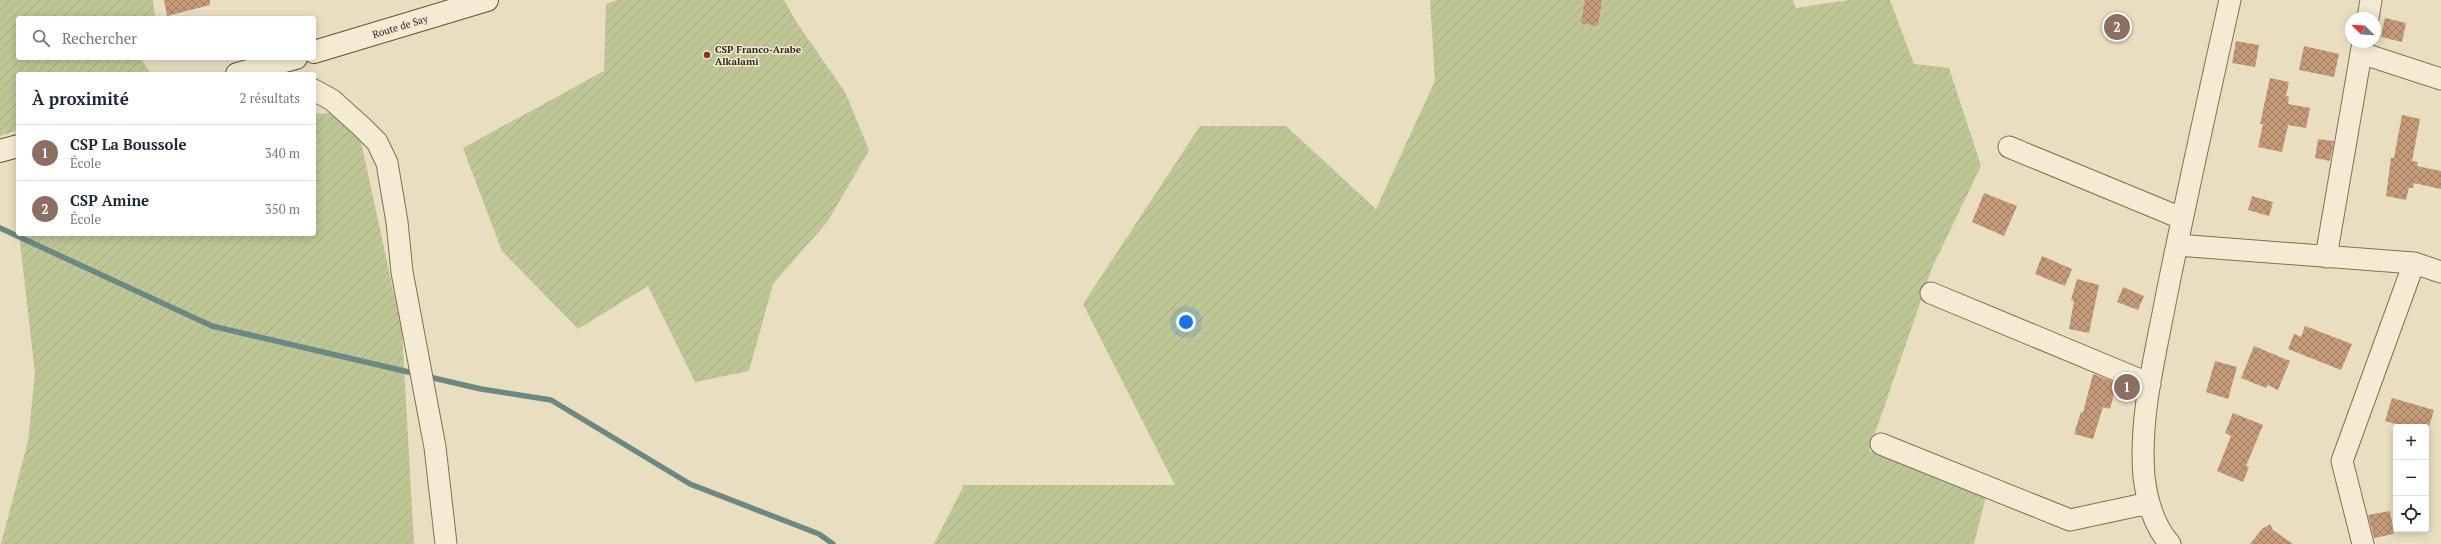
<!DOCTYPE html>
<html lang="fr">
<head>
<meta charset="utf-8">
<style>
  body { margin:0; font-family:"PT Serif",serif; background:#f6f6f7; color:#1f2937 }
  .controls { position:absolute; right:12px; bottom:12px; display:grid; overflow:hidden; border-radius:4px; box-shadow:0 2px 10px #0003 }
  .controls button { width:36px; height:36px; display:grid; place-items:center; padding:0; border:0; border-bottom:1px solid #e0e1e3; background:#fff; color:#1f2937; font:20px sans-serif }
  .compass { position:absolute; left:2345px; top:12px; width:36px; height:36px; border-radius:50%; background:#fff; box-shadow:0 2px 10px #0003; rotate:294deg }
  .you { position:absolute; left:1186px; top:322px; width:14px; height:14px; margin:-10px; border:3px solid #fff; border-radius:50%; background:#1a73e8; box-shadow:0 0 0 6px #1a73e833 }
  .badge { display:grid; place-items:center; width:26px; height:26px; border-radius:50%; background:#0f766e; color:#fff; font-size:13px; font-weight:700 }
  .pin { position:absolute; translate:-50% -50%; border:2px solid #fff; box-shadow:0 1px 4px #0006 }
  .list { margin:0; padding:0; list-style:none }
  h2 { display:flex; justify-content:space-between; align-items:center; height:52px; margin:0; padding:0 16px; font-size:17px }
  h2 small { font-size:13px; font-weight:400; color:#747a83 }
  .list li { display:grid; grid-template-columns:26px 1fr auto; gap:12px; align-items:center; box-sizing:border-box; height:56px; padding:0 16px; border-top:1px solid #e0e1e3 }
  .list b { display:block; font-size:15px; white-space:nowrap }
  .list p { margin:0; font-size:13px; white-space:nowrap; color:#747a83 }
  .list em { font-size:13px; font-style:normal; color:#747a83 }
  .icon { flex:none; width:22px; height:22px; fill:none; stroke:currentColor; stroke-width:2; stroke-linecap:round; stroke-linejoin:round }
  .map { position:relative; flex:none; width:2441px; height:544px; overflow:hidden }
  .search { position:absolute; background:#fff; box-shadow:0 2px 10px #0003; left:16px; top:16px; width:300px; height:44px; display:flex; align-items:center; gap:10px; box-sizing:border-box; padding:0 14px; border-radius:4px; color:#747a83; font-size:15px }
  .panel { position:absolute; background:#fff; box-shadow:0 2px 10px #0003; left:16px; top:72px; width:300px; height:164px; border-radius:4px }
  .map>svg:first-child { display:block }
  .garden { fill:url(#garden-furrows) }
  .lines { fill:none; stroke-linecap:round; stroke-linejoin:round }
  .stream { stroke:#6b8882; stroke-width:5.5 }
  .building { fill:url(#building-cross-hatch) }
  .minor-casing { stroke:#816f5a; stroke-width:23 }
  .secondary-casing { stroke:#62513d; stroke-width:24 }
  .minor { stroke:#f5ebd2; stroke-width:21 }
  .secondary { stroke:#f5ebd2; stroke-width:22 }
  .poi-dot { fill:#8a302f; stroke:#f1e8cf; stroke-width:1.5 }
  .labels { text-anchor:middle; stroke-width:3; stroke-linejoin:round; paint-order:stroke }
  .street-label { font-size:10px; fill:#32271d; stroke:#f1e8cf }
  .poi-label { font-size:10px; font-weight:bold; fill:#32271d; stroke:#f1e8cf; text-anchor:start }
</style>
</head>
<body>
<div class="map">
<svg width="2441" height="544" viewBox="0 0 2441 544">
  <defs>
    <pattern id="garden-furrows" width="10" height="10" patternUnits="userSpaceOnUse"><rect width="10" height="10" fill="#bfc695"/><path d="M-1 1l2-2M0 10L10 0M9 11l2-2" fill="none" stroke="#a5aa80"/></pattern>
    <pattern id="building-cross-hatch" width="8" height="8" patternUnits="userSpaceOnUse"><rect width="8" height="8" fill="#c49a79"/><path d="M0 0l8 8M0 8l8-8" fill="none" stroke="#a07e63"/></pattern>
  </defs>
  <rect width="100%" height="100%" fill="#e9dec0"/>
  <path class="garden" d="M0,0H153L155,18H18V58H140L151,74H18V130L0,136Z
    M618,0H784L797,23L845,92L869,150L828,221L773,284L749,371L695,382L648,286L578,329L502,251L463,148L604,71L606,4Z
    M1430,0H1793L1796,8L1849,0H1890L1914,64L1949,68L1981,166L1932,268L1869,451L1986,496L1974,544H934L964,485H1175L1083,304L1200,126H1286L1376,209L1435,81Z
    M332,113L360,137L402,331L414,544H1L28,441L35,373L19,234H314V114Z"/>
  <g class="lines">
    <path class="stream" d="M0,228L212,326L417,374
      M425,376L481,389L551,400L690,484L819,534L833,544"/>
  </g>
  <path class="building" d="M164,0H210V5L167,16Z
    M1585,0H1602L1598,26L1581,23Z
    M2385,18L2406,23L2402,42L2381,37Z
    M2236,41L2259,45L2255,67L2232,63Z
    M2304,46L2339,54L2334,77L2299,70Z
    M2270,78L2289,82L2286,96L2289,97L2288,104L2310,108L2306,128L2288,125L2282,152L2258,147L2263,124H2260Z
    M2402,115L2420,119L2412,161L2418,162L2417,166L2441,171V189L2414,183L2413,188H2409L2406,200L2386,196L2391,158H2394Z
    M2318,139L2334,141L2330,161L2315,158Z
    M1984,193L2017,206L2004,236L1972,222Z
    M2252,196L2273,202L2269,216L2248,210Z
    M2042,256L2072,269L2065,286L2035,274Z
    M2077,279L2099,285L2089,333L2069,329L2074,301L2071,300Z
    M2123,287L2144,296L2138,310L2117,302Z
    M2305,326L2352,344L2341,370L2288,349L2294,334L2301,337Z
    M2254,346L2290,361L2278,390L2268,385L2266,388L2241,378Z
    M2215,361L2237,367L2228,399L2206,392Z
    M2093,374L2117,383L2110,409L2103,407L2093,439L2074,434L2081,412L2083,413Z
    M2392,398L2434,410L2429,427H2406L2385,421Z
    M2233,413L2263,425L2246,466L2249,467L2243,482L2217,471L2231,436L2225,433Z
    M2390,511L2394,534L2374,538L2368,515Z
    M2270,524L2273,530L2293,544H2250L2262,529Z"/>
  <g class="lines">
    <defs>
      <path id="minor" d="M2368,18L2371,0
        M2361,53L2441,79
        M314,90L332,100L362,127L377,142L387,163L397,222L402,272L435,447L446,544
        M2009,147L2181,218
        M2177,245L2414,263L2441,272
        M2326,257L2363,42
        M1931,293L2150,384
        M1881,444L2070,520L2149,503
        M2170,544C2154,526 2147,501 2144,477C2139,417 2155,357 2166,298C2186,198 2208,99 2230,0
        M2363,544L2342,461L2414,263"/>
      <path id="secondary" d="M314,52L487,0
        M237,74L296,58
        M0,151L18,146"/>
    </defs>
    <use href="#minor" class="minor-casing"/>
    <use href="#secondary" class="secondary-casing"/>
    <use href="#minor" class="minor"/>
    <use href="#secondary" class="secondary"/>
  </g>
  <circle class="poi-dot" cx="707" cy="55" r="4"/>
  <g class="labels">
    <g class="street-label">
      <text transform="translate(400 26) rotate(-17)" y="4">Route de Say</text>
    </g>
    <g class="poi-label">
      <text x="715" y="53">CSP Franco-Arabe<tspan x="715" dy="12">Alkalami</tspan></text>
    </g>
  </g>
</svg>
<div class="controls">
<button>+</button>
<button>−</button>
<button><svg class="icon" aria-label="locate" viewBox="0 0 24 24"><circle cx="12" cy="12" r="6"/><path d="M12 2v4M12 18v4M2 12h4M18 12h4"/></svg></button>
</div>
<svg class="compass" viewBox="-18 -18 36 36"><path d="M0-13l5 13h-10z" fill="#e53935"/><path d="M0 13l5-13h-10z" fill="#747a83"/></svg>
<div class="you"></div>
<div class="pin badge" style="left:2127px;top:387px;background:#8d6e63">1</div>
<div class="pin badge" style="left:2117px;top:27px;background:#8d6e63">2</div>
<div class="search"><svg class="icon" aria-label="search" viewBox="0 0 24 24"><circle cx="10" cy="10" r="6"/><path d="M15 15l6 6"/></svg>Rechercher</div>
<section class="panel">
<h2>À proximité<small>2 résultats</small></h2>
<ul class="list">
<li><span class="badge" style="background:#8d6e63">1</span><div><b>CSP La Boussole</b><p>École</p></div><em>340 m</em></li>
<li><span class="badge" style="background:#8d6e63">2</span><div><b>CSP Amine</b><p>École</p></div><em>350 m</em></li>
</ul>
</section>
</div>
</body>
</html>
